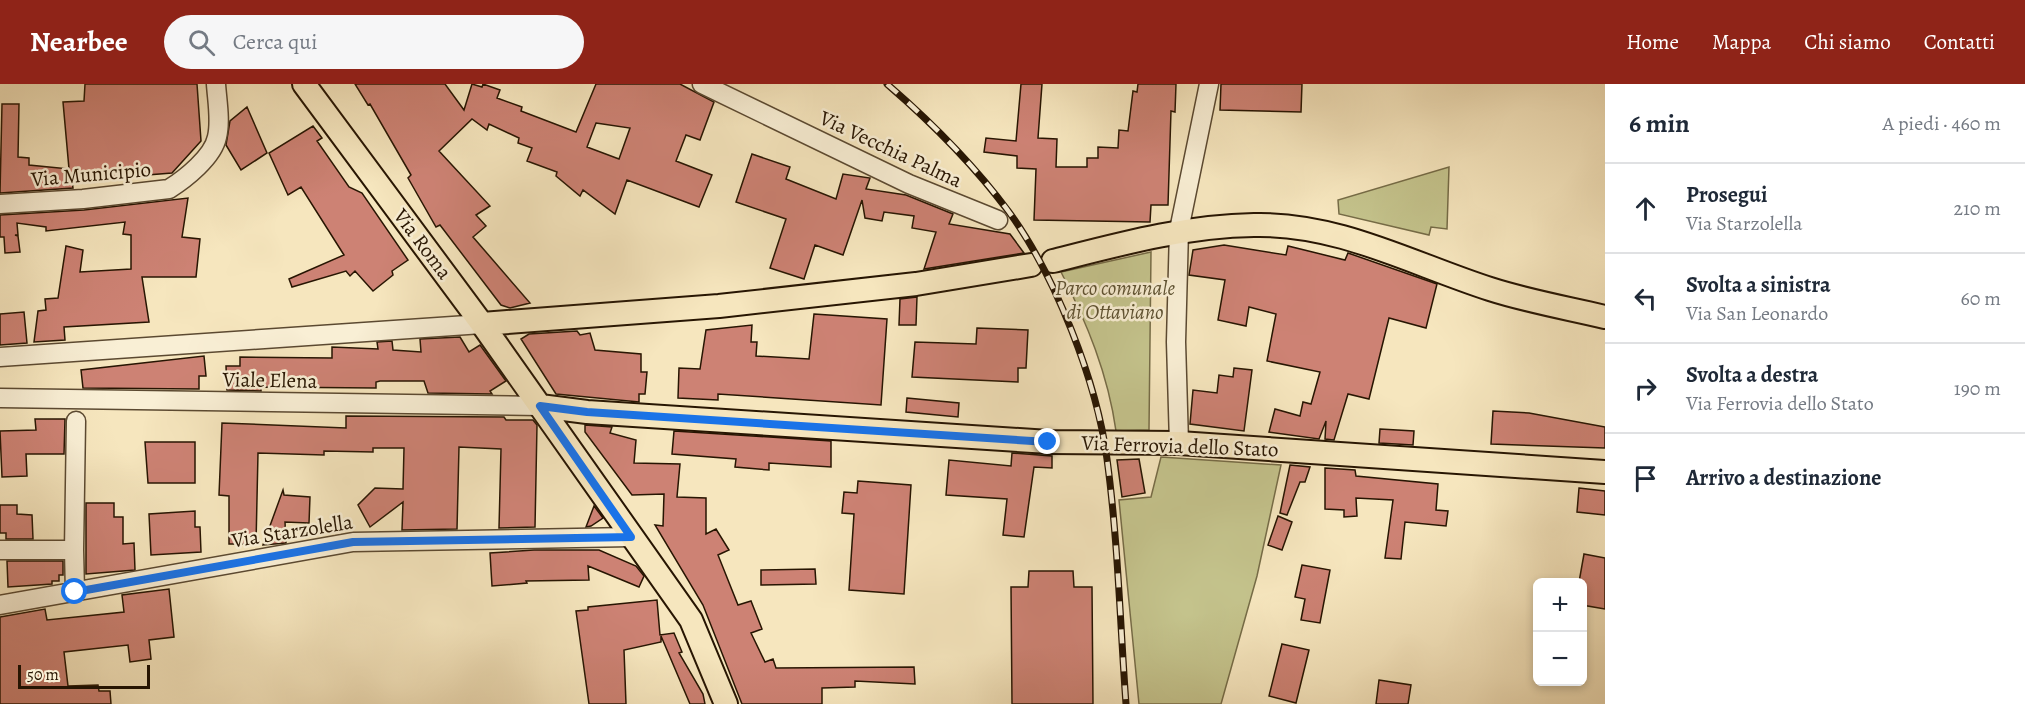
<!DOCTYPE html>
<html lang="it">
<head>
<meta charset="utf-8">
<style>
  body { margin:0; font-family:Alegreya,serif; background:#f6f6f7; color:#1f2937 }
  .controls { position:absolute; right:18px; bottom:18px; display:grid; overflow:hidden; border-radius:9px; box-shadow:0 3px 9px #0003 }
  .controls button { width:54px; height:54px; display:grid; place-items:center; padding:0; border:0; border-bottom:2px solid #e0e1e3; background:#fff; color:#1f2937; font:30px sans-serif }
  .scale { position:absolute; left:18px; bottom:15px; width:132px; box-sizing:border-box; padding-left:6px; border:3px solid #271502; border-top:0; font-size:16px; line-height:21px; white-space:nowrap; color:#271502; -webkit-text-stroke:4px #f9efd5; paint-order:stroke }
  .stop { position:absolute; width:18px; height:18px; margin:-14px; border:4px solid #1a73e8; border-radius:50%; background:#fff }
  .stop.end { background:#1a73e8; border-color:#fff; box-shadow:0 2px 6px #0008 }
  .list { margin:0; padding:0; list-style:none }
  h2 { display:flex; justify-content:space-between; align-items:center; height:78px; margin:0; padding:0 24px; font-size:26px }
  h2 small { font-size:20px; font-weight:400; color:#747a83 }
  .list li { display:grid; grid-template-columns:39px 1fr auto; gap:18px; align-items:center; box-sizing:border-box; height:90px; padding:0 24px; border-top:2px solid #e0e1e3 }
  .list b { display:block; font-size:22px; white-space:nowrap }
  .list p { margin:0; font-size:20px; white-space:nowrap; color:#747a83 }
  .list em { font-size:20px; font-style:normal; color:#747a83 }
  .icon { flex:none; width:33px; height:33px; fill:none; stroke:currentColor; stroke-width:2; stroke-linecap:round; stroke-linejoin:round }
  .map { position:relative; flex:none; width:1605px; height:620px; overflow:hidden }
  header { display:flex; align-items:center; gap:36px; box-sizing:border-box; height:84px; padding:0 30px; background:#8f2418; color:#fff }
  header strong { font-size:28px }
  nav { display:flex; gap:33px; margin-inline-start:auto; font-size:21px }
  .search { width:420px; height:54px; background:#f6f6f7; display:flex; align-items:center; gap:15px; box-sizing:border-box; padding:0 21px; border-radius:33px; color:#747a83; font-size:22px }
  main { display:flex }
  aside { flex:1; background:#fff }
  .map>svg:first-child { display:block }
  .green { fill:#c4c38c; stroke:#766c47; stroke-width:1.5 }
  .building { fill:#cd8274; stroke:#271502; stroke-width:1.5; fill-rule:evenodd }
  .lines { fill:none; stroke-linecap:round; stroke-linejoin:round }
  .minor-casing { stroke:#5b4931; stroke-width:21 }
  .major-casing { stroke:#271502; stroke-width:26 }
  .minor { stroke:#f9efd5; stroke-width:18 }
  .major { stroke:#f6e6be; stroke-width:22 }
  .rail-casing { stroke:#271502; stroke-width:7 }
  .rail { stroke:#f9efd5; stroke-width:4.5; stroke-dasharray:14; stroke-linecap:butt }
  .route { stroke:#1a73e8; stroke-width:8 }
  .labels { text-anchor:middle; stroke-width:5; stroke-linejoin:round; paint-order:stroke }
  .street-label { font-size:21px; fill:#271502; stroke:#f9efd5 }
  .park-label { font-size:21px; font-style:italic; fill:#5e5232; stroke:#f9efd5 }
</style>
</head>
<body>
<header>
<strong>Nearbee</strong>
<div class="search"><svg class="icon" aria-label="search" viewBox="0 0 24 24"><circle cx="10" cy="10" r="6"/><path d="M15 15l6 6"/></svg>Cerca qui</div>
<nav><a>Home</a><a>Mappa</a><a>Chi siamo</a><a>Contatti</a></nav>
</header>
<main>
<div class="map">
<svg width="1605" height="620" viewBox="0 0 1605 620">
  <rect width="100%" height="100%" fill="#f6e6be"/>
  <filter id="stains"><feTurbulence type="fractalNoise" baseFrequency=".00333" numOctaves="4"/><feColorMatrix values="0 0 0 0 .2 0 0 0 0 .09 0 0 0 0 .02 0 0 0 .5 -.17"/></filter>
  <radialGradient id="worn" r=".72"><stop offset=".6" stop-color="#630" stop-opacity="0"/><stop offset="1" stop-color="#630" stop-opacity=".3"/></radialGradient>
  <path class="green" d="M1449,83L1447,145L1431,143L1429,151L1339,130L1338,116Z
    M1151,168L1149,346L1116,347C1108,290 1087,239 1061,188Z
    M1161,373L1281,381L1257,492L1221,620H1139L1119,416L1151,413Z"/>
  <path class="building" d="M85,0H197L201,57L172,89L72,97L73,104L0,109L2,20H19L18,73L29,74V81L69,85L63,18L84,17Z
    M355,0H445L464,26L472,0L482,3L483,0L500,6L497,14L522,23L521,27L576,48L596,0H680L714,18L700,56L686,51L676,77L712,91L699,123L627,96L615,130L583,106L580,112L556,92L557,88L527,77L532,64L518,59L519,54L489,40L487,46L472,35L439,67L490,122L476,131L486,142L473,153L530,219L510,224L501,221L440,141L436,143L408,94L411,91L370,20L368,21ZM596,39L630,44L619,75L587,63Z
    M1021,0H1042L1038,54L1057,55L1056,83H1087V74H1098V63L1118,64L1119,46L1128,47L1133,7L1137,8L1138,0H1176L1175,28L1171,27L1168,121H1151L1150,138L1034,136L1036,85L1017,84V72L984,68L986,54L1016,57Z
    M1221,0H1302L1301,28L1220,26Z
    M247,23L267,69L241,86L226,61L230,37Z
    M313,42L322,54L317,57L349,103L362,109L408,176L392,187L393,191L373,207L355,187L350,192L346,187L292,203L289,195L344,171L301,103L288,111L269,69Z
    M752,70L790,83L786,95L836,115L843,90L870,94L866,105L906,111L953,130L949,140L1010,150L1024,169L924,185L936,148L912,144L914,132L884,128L882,137L865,134L862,116L843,171L815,161L804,195L770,184L786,135L736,118Z
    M188,114L182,153L200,155L196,193H142L149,238L64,243L65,256L34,258L38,227L46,226L45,215L58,214L66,162L83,166L80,188L131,185V151L123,150L125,138L46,147V143L17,139L18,151H15L18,152L20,168L5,169L4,153H0V131L84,126Z
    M1224,161L1286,171L1288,162L1345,176L1348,169L1437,200L1426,244L1389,234L1369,315L1348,310L1334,356L1325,355L1326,337L1319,355L1269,348L1275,325L1300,332L1303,318L1311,320L1320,288L1267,277L1276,230L1249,223L1246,242L1218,236L1225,196L1189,191L1193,166Z
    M917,213L916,241H899L900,215Z
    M24,228L27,259L0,261V230Z
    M814,230L887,235L881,321L718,310V316L678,314L679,284L700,285L706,246L752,241L751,258H757L756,272L809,275Z
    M977,244L1028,246L1026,284H1018V298L912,293L915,258L976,260Z
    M577,247L580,251L590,249L595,266L641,270V288H647L645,310H639V318L556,310L521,255L529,250Z
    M460,253L469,268L480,261L506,297L490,307L492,310L428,309L424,297H380L376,298V304L261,303V307L227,306L226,282H240V273L332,274V263L378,265L377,258L392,257L393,266L421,268L420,255Z
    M204,272L206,292H199V305L83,304L81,286Z
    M1234,284L1252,286L1244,347L1190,340L1193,306L1217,309L1219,291L1233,293Z
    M907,314L959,319L958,333L906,328Z
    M1493,327L1529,329L1605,343V364L1491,360Z
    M346,332L504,333L506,336H533L537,341L535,443L499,444L501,365L459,363L457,445L402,446L403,418L370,443L358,421L375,404L403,405L404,364H373V368L324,367V371L258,369L256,460H229V412L219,411L222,339L346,344Z
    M35,335H65L64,370H26L27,392L2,393L0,347L36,346Z
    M585,341L612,343L610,349L636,356L634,379L680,380L677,413L706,414V450L716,445L729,466L718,471L738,521L751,517L762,545L751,549L765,578L773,575L776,584L914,583L915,600L855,597V603L822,604V620H742L703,521L655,441L663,442L664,410L632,411L585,348Z
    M1380,345L1414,347L1413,361L1379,359Z
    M674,347L831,357V383L769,379V386L735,383L736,375L672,370Z
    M145,358H195V399H148Z
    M1012,369L1052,372V384L1034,383L1024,453L1003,451L1007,415L946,411L949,376L1011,382Z
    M1139,375L1145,409L1122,413L1117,376Z
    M1290,381L1310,383L1305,398H1300L1287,431L1280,429Z
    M1325,384L1355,386L1356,392L1438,400L1436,426L1448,427L1446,442L1405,438L1401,475L1385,474L1393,416L1356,414L1357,432L1344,433V426L1325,425Z
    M858,397L911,401L904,510L849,506L854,430L842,429L844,408L857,409Z
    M1579,404L1605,407V431L1577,428Z
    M283,406L284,411L310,413L309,439L285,438L286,459L263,461Z
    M86,419H114V433H123V460L134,459L135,486L86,490Z
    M0,421H17V430L32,431L33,455H6V449H0Z
    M594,422L603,434L591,442L586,443Z
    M195,427V443H200L201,468L151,471L149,430Z
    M1278,432L1292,438L1282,466L1268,461Z
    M534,466H599L636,482L644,492L639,503L588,482L589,496L526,497L527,499L492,502L490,469Z
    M1584,470L1605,474V525L1582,521V498H1579Z
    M7,477H63V491H59V497H52V500L8,503Z
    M1302,481L1330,486L1320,539L1301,536L1305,515L1295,513Z
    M815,485L816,500L761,501V486Z
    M1029,487H1073L1074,503H1092L1093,620H1012L1011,503H1028Z
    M169,505L174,553L149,556L151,575L130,578L128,561L64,568L68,602L98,601L99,607H110L111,620H0V533L45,525L47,536L124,528L122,511Z
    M657,516L660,551L674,549L682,568L679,569L703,610L705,620H690L661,552V558L624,566L626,620H589L576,527L588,526V523Z
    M1282,560L1309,566L1296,619L1269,612Z
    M1379,596L1411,601L1408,620H1376Z"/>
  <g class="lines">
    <defs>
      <path id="minor" d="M702,0L909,100L998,136
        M0,120L83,115L169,105C185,95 213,73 217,53C221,37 217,16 216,0
        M0,273L482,240
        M0,314L540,322
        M1179,359L1176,258L1179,146L1209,0
        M0,466H74L76,337
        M74,466L75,508
        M0,521L353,458L631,453"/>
      <path id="major" d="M304,0L482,240L691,536L726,620
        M1053,177C1120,160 1185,142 1254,141C1339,139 1412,180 1490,205C1527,217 1567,224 1605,233
        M482,240L719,222L916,200L1031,181
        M540,322L587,328L1049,358L1179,359L1605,388"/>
    </defs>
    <use href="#minor" class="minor-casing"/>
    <use href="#major" class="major-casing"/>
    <use href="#minor" class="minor"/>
    <use href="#major" class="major"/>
    <defs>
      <path id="rail" d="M887,0C931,38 974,81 1009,128C1055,191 1097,298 1107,375C1118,456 1120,539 1126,620"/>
    </defs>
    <use href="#rail" class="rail-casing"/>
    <use href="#rail" class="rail"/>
  </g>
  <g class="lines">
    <path class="route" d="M75,508L353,458L631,453L540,322L587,328L1048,358"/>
  </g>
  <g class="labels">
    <g class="street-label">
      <text transform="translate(891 65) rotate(25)" y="7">Via Vecchia Palma</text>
      <text transform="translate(91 90) rotate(-5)" y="7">Via Municipio</text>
      <text transform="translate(423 160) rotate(53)" y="7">Via Roma</text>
      <text transform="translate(270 296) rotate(1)" y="7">Viale Elena</text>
      <text transform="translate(1180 362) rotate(2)" y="7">Via Ferrovia dello Stato</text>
      <text transform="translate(292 447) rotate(-9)" y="7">Via Starzolella</text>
    </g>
    <g class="park-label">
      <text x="1115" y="211">Parco comunale<tspan x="1115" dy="24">di Ottaviano</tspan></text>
    </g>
  </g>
  <rect width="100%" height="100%" filter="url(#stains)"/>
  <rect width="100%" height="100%" fill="url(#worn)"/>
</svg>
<div class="controls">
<button>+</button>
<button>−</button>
</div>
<div class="scale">50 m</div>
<div class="stop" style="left:75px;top:508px"></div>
<div class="stop end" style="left:1048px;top:358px"></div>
</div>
<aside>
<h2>6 min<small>A piedi · 460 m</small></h2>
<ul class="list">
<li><svg class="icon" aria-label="ahead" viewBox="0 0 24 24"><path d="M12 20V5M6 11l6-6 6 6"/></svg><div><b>Prosegui</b><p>Via Starzolella</p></div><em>210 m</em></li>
<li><svg class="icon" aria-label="left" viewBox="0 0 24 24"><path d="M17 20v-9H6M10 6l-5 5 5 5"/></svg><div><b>Svolta a sinistra</b><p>Via San Leonardo</p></div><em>60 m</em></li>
<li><svg class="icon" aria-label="right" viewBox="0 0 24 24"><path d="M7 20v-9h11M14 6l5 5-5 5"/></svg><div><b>Svolta a destra</b><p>Via Ferrovia dello Stato</p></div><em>190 m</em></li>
<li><svg class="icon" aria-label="arrive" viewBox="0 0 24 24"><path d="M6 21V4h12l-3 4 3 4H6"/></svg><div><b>Arrivo a destinazione</b></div></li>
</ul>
</aside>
</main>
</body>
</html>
